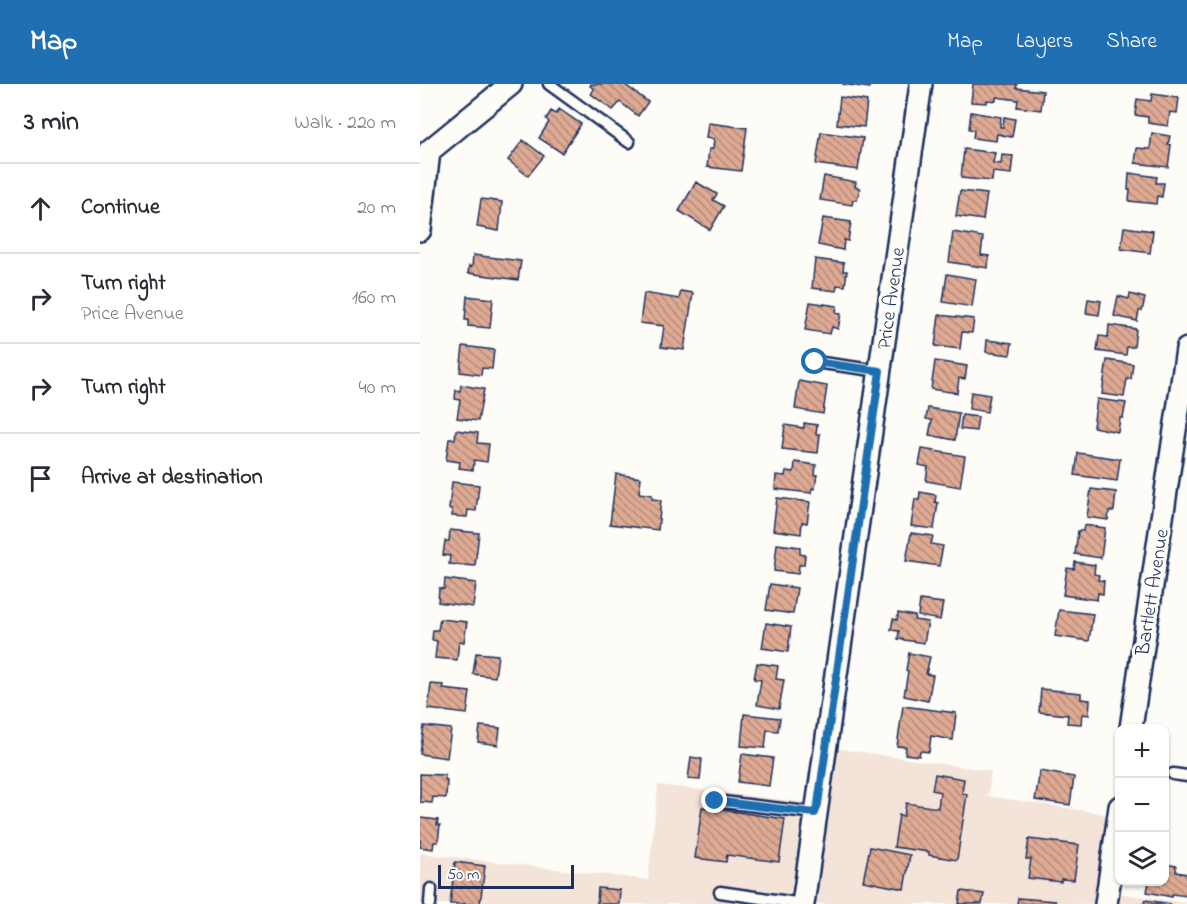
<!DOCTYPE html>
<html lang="en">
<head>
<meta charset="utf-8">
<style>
  body { margin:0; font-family:"Indie Flower",sans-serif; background:#f2f2f3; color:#2b2b33 }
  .controls { position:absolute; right:18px; bottom:18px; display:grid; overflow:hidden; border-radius:12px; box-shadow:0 2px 4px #0004 }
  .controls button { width:54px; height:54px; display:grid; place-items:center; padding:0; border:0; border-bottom:2px solid #e1e1e2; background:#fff; color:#2b2b33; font:30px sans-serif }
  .scale { position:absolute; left:18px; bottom:15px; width:136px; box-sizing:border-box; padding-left:6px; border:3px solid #1b2f5e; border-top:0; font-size:16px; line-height:21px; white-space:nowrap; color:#1b2f5e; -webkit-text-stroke:4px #fdfcf7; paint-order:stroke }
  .stop { position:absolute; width:18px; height:18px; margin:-14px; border:4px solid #1f6fb2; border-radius:50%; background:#fff }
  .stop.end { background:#1f6fb2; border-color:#fff; box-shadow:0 2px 6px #0008 }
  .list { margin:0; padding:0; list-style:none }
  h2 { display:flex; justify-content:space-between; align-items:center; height:78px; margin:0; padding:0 24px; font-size:26px }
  h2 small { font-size:20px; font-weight:400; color:#7c7c81 }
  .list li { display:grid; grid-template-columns:39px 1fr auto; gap:18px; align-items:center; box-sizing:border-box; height:90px; padding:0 24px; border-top:2px solid #e1e1e2 }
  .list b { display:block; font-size:22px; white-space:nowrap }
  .list p { margin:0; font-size:20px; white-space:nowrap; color:#7c7c81 }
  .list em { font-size:20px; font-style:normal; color:#7c7c81 }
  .icon { flex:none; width:33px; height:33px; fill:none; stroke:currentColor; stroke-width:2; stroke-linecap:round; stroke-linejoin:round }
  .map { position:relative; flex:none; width:767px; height:820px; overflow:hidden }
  header { display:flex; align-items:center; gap:36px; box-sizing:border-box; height:84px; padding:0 30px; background:#1f6fb2; color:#fff }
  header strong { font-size:28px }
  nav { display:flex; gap:33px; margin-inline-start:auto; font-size:21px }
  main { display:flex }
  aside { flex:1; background:#fff }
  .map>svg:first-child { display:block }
  .built { fill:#f4e3d9 }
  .building { fill:url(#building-back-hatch); stroke:#1b2f5e; stroke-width:1.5 }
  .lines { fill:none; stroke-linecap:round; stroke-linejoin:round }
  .lane-casing { stroke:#1b2f5e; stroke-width:15 }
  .street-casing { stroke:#1b2f5e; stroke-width:26 }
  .lane { stroke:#fdfcf7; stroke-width:10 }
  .street { stroke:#fdfcf7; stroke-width:21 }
  .route { stroke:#1f6fb2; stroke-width:8 }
  .labels { text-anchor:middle; stroke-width:6; stroke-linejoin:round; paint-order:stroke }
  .street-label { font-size:20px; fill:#1b2f5e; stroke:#fdfcf7 }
</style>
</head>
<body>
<header>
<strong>Map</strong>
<nav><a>Map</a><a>Layers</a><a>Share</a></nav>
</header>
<main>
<aside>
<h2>3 min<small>Walk · 220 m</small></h2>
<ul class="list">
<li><svg class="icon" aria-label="ahead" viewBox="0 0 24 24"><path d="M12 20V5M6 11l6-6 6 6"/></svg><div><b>Continue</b></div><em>20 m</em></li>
<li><svg class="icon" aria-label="right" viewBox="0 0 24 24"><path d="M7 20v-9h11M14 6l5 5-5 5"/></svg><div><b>Turn right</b><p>Price Avenue</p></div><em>160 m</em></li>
<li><svg class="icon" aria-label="right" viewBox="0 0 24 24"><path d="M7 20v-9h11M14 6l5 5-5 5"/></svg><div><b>Turn right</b></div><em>40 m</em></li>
<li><svg class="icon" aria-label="arrive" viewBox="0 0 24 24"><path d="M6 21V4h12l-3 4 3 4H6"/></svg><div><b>Arrive at destination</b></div></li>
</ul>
</aside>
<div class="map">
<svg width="767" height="820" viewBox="0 0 767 820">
  <defs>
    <pattern id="building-back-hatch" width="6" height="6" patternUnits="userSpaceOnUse" patternTransform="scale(1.5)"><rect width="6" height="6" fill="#dfaa93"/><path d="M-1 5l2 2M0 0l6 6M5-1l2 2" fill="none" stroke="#b48b7b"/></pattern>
  </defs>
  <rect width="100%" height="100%" fill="#fdfcf7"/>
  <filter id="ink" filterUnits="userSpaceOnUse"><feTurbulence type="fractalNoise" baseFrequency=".0167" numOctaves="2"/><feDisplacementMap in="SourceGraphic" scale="12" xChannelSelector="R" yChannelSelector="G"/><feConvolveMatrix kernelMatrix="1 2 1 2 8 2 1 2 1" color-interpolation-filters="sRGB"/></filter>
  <g filter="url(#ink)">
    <path class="built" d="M406,663L571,687L568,712L698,732L688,808L767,819V820H0V769L228,796L238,701L397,720Z"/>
    <path class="building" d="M171,0H204L228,18L218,32L200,18L193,26L171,10L174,5L170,2Z
      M422,0H450L449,4Z
      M553,0H597L596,4L623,7L621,26L597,23L598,16L576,13V17L567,16V19L551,18Z
      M732,10L759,14L757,29L750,28L748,42L728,39V33L715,31L717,15L731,17Z
      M420,13L447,17L444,43L417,40Z
      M139,25L161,40L142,69L119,54L129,38L126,35L131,27L136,30Z
      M551,28L581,33L580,43H583L584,33L595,35L592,53L577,50L576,57L553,54L554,46L549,45Z
      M288,39L327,44L321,87L287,83L289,65H293L294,55L286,54Z
      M401,48L443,54L438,86L396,80Z
      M732,49L750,52L748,60L751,61L748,83L715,79L717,64L730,65Z
      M103,56L124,72L108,92L88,76Z
      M544,65L575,69L573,79L581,80L582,71L593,72L591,90L573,88L572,97L541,94Z
      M709,89L737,93L736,99H744L742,113L737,112L736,120L709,117L710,106H708Z
      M404,92L436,98L435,103L440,104L437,116H433L432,121L400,116Z
      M276,98L297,110L293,116L304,122L290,146L259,127Z
      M540,107L567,110L563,136L536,132Z
      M61,115L82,118L79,147L57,143Z
      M403,134L431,138L428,157L424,156L423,166L398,161Z
      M704,143L733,147L730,169L701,165Z
      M533,148L563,153L561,171L569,172L568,184L529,178Z
      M53,171L101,177L98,196L48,189L49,182L52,183Z
      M395,175L424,179L423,187H427L425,202L417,201L416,207L392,204Z
      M527,190L556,195L552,223L523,218Z
      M261,207L273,209L264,266L241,263L244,242L220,239L224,209L259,215Z
      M710,210L725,214L722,227H719L717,237L694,232L698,212L709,215Z
      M47,212L73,215L70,244L48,242V236H45Z
      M668,215L681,217L679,231L666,229Z
      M390,218L417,222L416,229L421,230L418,245L412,243L410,250L385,246Z
      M519,231L554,235L552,249L542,248L540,265L515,262Z
      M689,241L716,245L714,263H707L706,271L677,267L679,252L688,253Z
      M567,256L592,259L590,271L566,268Z
      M43,262L74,266L72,285L62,284L61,291L40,288Z
      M687,276L713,280L711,295H707L704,313L682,310Z
      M515,277L547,282L545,295L539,294L537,309L511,305Z
      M379,297L407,302L403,330L375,325Z
      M41,301L64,305L58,337L37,334L40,316L35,315L36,306L40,307Z
      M551,308L570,311L567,328L549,325Z
      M677,315L706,319L703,334H700L698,348L673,343Z
      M508,324L539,329L535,356L509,351L512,336L506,335Z
      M542,331L558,333L556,347L540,345Z
      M384,339L397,341L396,350H400L398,369L362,365L365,341L384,344Z
      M36,346L58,349L57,359L69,360L67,378L54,376L53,386L39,384L40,378L26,376L29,355H35Z
      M502,365L545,372L540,403L506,397L508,383L499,381Z
      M658,369L700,375L697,397L655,391Z
      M375,378L396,381L395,391H397L395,405L392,404L391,409L355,405L356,391L365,392L366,387L374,388Z
      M196,390L221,394L219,409L232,411V415L241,416L238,446L190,440Z
      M32,398L59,401L56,427L48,426L47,433L32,432V425H29Z
      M671,405L696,408L694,427H689L688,436L667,433Z
      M500,408L516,411L515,418L518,419L514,445L491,442L495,415L499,416Z
      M357,414L390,418L387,439L382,438L381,450L353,446Z
      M664,441L685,444L681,474L655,470L658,447H663Z
      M30,446L59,449L55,482L29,480L30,472L23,471L25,457H29Z
      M491,449L513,452L511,460L523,462L519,482L486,477Z
      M357,460L380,463V470L385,471L384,481H379L378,490L354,487Z
      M655,478L675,481L674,490L679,491L678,496L684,497L683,510L678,509L677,516L643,511L647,484L654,485Z
      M25,495L56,499L53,523L18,518L19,504L24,505Z
      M350,500L377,504L373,530L346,526Z
      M500,516L523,519L520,536L498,532Z
      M639,526L673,530L669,557L635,552Z
      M478,529L495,532L494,536L508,538L504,559L478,555L479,547L471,546L473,535L477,536Z
      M20,535L47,538L44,558L39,557L37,576L15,574L17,557L12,556L13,546H18Z
      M346,539L371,543L368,568L342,564Z
      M56,569L78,571L75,593L53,590Z
      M489,569L510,573L506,590L513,591L508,617L484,612L488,587L486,586Z
      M337,579L358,582L356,595L364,596L359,625L337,621L341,596L334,595Z
      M11,600L24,601L23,605L50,608L47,630L8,625Z
      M621,605L661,609V615L670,616L669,631L662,630L661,640L647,639L648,631L619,628Z
      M483,622L536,629L533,656L511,652L509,668L500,667L499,672L485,670L486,663L477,662Z
      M324,630L360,634L358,647L347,646L345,664L321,662Z
      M4,642L31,645L27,674L0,670Z
      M60,642L80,644L78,661L58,658Z
      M322,670L353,674L349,702L318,698Z
      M271,673L282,675L280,696L268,695Z
      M620,687L654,693L650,721L615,716Z
      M0,690L25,691V696H27L26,714L13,713L12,719L0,718Z
      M515,690L544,695L542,709L547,710L537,776L509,771V768L474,763L479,731L484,732L486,719L518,724L520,708L512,706Z
      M282,723L365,735L359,778L307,771L306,778L275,774Z
      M0,734L18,736L17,741H20L18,758H14L13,765L0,763Z
      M609,755L659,761L654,796L641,795V798L608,794L611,775H606Z
      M450,763L490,771L484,805L443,797Z
      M35,778L65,782L60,820H30Z
      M744,780L756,782V788L767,790V812L752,810V813L727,808L729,798H744Z
      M178,804L200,806L199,820H177Z
      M541,807L564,810L562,820H539Z
      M598,814L635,817V820H597Z
      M725,816L751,820H724Z"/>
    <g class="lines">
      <defs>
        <path id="lane" d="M129,0L209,58
          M395,278L460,287
          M753,690L767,692
          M295,717L395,729
          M300,808L383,820
          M10,820L11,805"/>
        <path id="street" d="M0,146L9,67L91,0
          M711,644L767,265
          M383,820L501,0
          M686,820L700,723"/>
      </defs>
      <use href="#lane" class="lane-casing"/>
      <use href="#street" class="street-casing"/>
      <use href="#lane" class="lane"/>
      <use href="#street" class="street"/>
    </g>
  </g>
  <g class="lines" filter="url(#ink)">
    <path class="route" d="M295,717L395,729L398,720L460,287L395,278"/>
  </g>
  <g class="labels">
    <g class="street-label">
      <text transform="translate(470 214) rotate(-82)" y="7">Price Avenue</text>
      <text transform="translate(731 508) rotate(-81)" y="7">Bartlett Avenue</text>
    </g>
  </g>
</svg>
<div class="controls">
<button>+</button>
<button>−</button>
<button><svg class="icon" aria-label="layers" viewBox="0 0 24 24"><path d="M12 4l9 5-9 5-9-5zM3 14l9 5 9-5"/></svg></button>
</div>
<div class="scale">50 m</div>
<div class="stop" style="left:395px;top:278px"></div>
<div class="stop end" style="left:295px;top:717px"></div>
</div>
</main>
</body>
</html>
